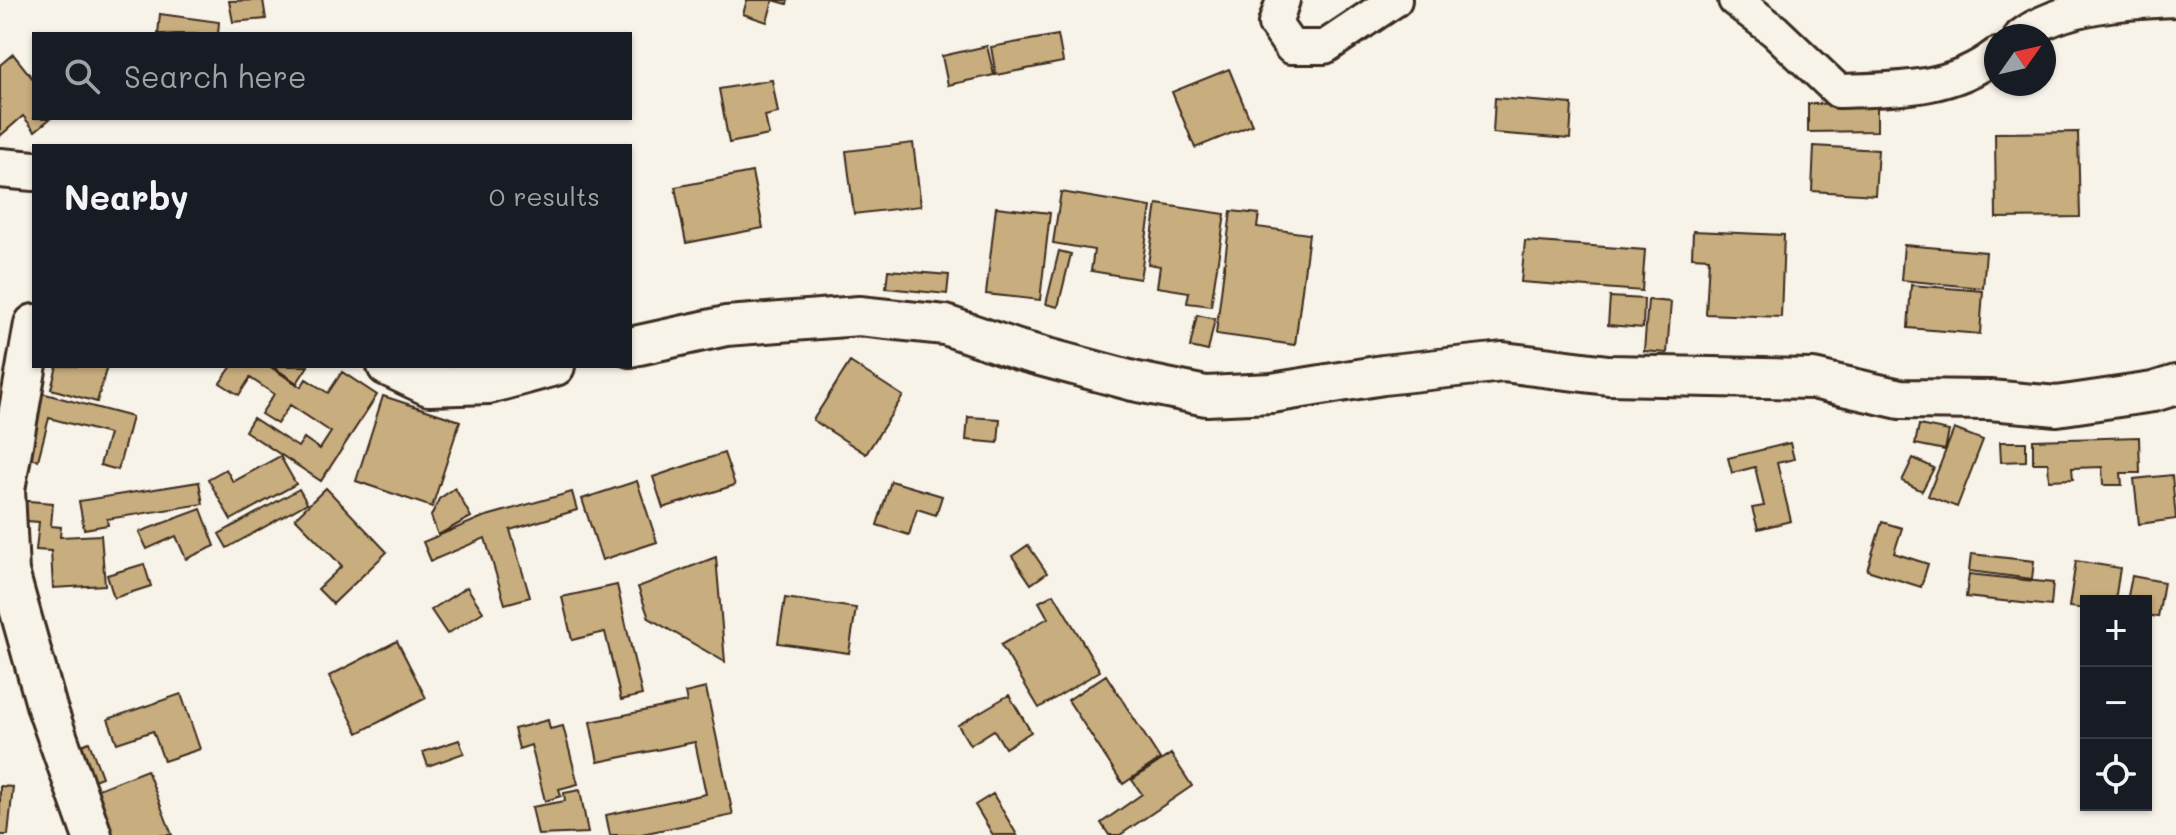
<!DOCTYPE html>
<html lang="en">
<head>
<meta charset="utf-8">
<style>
  body { margin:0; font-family:Mali,sans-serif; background:#242831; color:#f1f3f6 }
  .controls { position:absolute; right:24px; bottom:24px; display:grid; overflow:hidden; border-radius:0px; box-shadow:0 2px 6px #0004 }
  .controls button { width:72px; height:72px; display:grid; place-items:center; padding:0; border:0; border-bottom:2px solid #363941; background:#171b24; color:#f1f3f6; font:40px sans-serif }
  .compass { position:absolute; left:1984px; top:24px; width:72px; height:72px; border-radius:50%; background:#171b24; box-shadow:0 2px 6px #0004; rotate:56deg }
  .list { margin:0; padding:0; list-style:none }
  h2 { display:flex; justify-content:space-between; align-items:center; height:104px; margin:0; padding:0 32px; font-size:34px }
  h2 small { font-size:26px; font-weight:400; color:#9ea1a6 }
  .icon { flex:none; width:44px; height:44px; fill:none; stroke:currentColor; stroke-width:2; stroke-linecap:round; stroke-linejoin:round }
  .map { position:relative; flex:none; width:2176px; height:835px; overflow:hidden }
  .search { position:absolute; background:#171b24; box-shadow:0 2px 6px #0004; left:32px; top:32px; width:600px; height:88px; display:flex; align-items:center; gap:20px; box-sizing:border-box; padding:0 28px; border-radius:0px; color:#9ea1a6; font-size:30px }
  .panel { position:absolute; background:#171b24; box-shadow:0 2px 6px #0004; left:32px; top:144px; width:600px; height:224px; border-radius:0px }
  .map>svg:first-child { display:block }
  .building { fill:#c8ad7e; stroke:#3b2a1e; stroke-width:2 }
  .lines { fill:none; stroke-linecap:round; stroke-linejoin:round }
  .minor-casing { stroke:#3b2a1e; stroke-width:38 }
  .tertiary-casing { stroke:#3b2a1e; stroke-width:44 }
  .minor { stroke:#f7f3e8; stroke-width:32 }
  .tertiary { stroke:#f7f3e8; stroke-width:38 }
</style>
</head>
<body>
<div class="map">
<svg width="2176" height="835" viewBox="0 0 2176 835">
  <rect width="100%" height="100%" fill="#f7f3e8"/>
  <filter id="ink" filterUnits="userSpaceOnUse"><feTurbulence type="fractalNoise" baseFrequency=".0125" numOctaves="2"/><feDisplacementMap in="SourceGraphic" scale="16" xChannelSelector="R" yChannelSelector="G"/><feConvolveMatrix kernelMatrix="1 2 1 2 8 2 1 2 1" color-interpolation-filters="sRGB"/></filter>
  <g filter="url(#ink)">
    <path class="building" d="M263,0L266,19L233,22L229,1Z
      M747,0H788L787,4L773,0L767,22L743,14Z
      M160,14L219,22L218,34H158Z
      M1058,35L1063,62L996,75L991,47Z
      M987,46L994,75L948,85L942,56Z
      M13,54L34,80V118H51L35,131L23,116L0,136V65Z
      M1229,69L1252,125L1195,148L1172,92Z
      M772,80L778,113L765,116L769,135L729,143L719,89Z
      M1495,98L1572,104L1570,139L1493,133Z
      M1877,103V131L1808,132V104Z
      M2078,132L2080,217L1996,218L1995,133Z
      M913,143L921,206L854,214L846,151Z
      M1814,146L1878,150L1875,195L1812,191Z
      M752,172L763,228L686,243L675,187Z
      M1061,192L1151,207L1140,279L1091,271L1094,250L1053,243Z
      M1157,204L1225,214L1211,306L1187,303L1189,292L1157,287L1160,266L1148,264Z
      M996,207L1050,213L1040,300L986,294Z
      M1231,211L1259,214L1257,227L1309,234L1295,345L1216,334Z
      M1693,231L1784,235L1781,317L1706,314L1709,258L1692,257Z
      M1525,241L1645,250L1642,291L1521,282Z
      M1904,245L1986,252L1983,288L1901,280Z
      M1059,251L1071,254L1058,307L1046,304Z
      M888,270L949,275L947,294L886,288Z
      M1911,285L1983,291L1980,334L1908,328Z
      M1610,297L1644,299L1643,328L1608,325Z
      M1648,300L1671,302L1667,353L1644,351Z
      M1197,315L1215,319L1208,351L1190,347Z
      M850,362L903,396L866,454L813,420Z
      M57,366H107L97,402L51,389Z
      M232,366H269L301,387L306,379L328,393L342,372L377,395L321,481L245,431L253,418L298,447L304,438L320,449L331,432L290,405L277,424L261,414L274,394L250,378L239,395L220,383Z
      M272,366H308L297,383Z
      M34,391L132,417L118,470L100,465L109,434L49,418L38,460L18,455Z
      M383,396L460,421L432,507L356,481Z
      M968,417L1000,419L998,443L966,440Z
      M1919,425L1949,431L1945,450L1915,444Z
      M1954,429L1983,440L1957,507L1928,496Z
      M2139,437L2140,473H2121L2122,485H2103L2102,467L2072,468L2073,479L2049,480L2048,463H2033V440Z
      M2000,442H2026V461L2001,462Z
      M1790,443L1794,459L1777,463L1791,521L1758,529L1752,508L1764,506L1755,467L1732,473L1728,458Z
      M724,453L735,485L663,508L653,477Z
      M280,456L296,484L231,520L208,479L226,469L233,482Z
      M1913,458L1934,468L1922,491L1902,481Z
      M2172,475L2176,519L2139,524L2134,479Z
      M637,481L657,542L602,560L582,499Z
      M891,481L942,496L936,515L917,509L909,535L877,525Z
      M199,482L203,504L107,519L108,525L84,529L79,501Z
      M326,488L387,552L333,604L318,589L342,566L295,518Z
      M455,488L471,517L438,535L431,516L439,499Z
      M299,489L307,503L227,548L219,534Z
      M572,492L577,510L510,530L530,597L505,604L485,538L431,561L423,542L483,517Z
      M16,500L53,503L51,526L61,527L60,537L101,535L105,585L53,588L51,551L36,550L39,522L14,520Z
      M201,509L215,546L186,559L176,536L147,549L139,532Z
      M1882,522L1902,528L1894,553L1928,564L1921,587L1867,570Z
      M1028,545L1047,573L1031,584L1012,556Z
      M1971,554L2034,561L2032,579L1969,571Z
      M716,557L725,662L649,618L638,587Z
      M2076,561L2120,568L2115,601H2086V609L2069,607Z
      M144,564L151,586L114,598L107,575Z
      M1969,574L2053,583L2051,606L1966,597Z
      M2132,576L2164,582L2158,617L2146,615V601H2127Z
      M617,585L642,695L621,700L605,632L572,640L562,597Z
      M467,587L483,612L447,634L431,610Z
      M1054,594L1100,671L1039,708L1001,645L1048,618L1039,602Z
      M785,598L856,608L849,653L778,643Z
      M397,641L426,698L358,733L329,676Z
      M1106,675L1160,759L1123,784L1068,700Z
      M706,688L733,815L637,835H610L606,815L706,794L695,742L598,762L590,722L687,702L685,693Z
      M181,694L200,749L164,761L153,731L117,743L108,719Z
      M1009,695L1031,732L1005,748L994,730L970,745L958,725Z
      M548,720L550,729L563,726L578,784L559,789L561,796L545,801L531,745L519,749L514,729Z
      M459,740L464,753L428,766L423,752Z
      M89,742L102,777L81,785L68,750Z
      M1171,754L1192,786L1120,835H1109L1101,823L1142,794L1132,780Z
      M147,770L172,835H109L93,791Z
      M0,786L13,787L8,835H0Z
      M580,790L588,833L538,835L532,807L565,801L564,793Z
      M993,794L1017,835H993L975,805Z"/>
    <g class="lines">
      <defs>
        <path id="minor" d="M1283,0L1275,24L1291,47H1325L1395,0
          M1735,0L1775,31L1838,91C1894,89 1950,91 1996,55
          M2021,36C2062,5 2126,2 2176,0"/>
        <path id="tertiary" d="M0,168L34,171
          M34,324L5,490L9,572L47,708L92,835
          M630,347L726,326L859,316L945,325L1018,350L1133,381L1206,396L1272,393L1383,375L1503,362L1608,375L1813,379L1900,399L1990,400L2057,406L2153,392L2176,385
          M387,366L429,386L489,384L555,366"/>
      </defs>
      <use href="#minor" class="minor-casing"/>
      <use href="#tertiary" class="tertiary-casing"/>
      <use href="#minor" class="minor"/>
      <use href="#tertiary" class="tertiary"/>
    </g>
  </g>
</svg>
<div class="controls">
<button>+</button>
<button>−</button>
<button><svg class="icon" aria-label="locate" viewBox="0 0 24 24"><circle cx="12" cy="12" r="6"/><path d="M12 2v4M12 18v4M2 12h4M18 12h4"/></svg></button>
</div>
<svg class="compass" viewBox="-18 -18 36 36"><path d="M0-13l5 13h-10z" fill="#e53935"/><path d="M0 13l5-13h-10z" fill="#9ea1a6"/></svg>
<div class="search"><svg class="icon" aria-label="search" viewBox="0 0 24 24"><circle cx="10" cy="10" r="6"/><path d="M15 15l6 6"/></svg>Search here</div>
<section class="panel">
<h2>Nearby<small>0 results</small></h2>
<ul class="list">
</ul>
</section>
</div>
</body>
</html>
